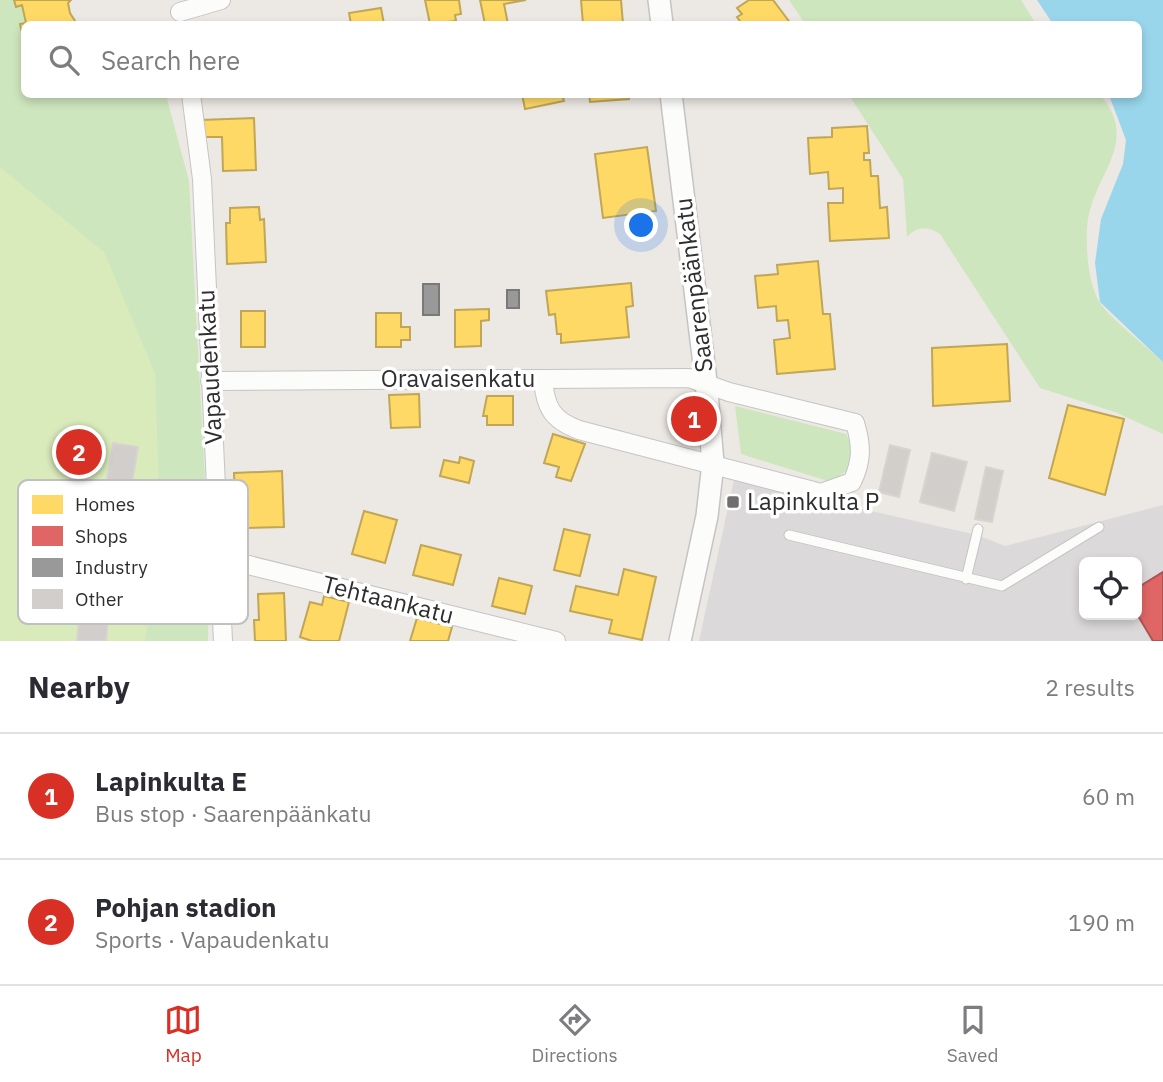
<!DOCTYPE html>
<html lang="en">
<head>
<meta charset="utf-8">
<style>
  body { margin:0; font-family:"IBM Plex Sans",sans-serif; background:#f2f2f3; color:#2b2b33 }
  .controls { position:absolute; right:21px; bottom:21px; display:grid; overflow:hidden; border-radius:10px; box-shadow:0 4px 10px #0003 }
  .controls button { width:63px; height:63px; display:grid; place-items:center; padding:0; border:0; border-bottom:2px solid #e1e1e2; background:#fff; color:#2b2b33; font:35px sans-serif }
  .you { position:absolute; left:642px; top:226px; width:24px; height:24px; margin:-18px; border:5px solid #fff; border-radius:50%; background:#1a73e8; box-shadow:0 0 0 10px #1a73e833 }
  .badge { display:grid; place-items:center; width:46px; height:46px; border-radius:50%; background:#d93025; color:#fff; font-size:23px; font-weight:700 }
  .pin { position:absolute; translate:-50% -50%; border:4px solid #fff; box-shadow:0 2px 7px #0006 }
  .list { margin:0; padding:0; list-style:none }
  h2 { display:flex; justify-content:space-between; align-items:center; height:91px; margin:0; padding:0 28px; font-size:30px }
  h2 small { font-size:23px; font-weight:400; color:#7c7c81 }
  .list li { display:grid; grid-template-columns:46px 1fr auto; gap:21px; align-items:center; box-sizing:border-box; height:126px; padding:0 28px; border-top:2px solid #e1e1e2 }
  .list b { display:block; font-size:26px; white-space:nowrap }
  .list p { margin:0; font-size:23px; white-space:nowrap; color:#7c7c81 }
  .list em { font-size:23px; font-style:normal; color:#7c7c81 }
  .icon { flex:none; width:38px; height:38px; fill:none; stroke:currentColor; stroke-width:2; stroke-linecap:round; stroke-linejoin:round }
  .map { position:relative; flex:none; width:1163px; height:641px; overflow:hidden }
  .search { position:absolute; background:#fff; box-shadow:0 4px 10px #0003; left:21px; right:21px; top:21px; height:77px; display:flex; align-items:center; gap:18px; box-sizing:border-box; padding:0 24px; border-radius:10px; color:#7c7c81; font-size:26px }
  .sheet { height:343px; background:#fff }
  nav { display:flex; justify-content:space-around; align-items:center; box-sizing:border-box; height:98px; border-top:2px solid #e1e1e2; background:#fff; font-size:19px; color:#7c7c81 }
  nav a { display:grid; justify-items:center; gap:4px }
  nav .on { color:#d93025 }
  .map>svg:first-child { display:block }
  .industrial { fill:#dcd9db; fill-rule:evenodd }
  .green { fill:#cee6be }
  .pitch { fill:#d9eabb }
  .water { fill:#99d6ec }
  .homes { fill:#ffd966; stroke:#c0a655; stroke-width:2 }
  .shops { fill:#e06666; stroke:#ab5555; stroke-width:2 }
  .industry { fill:#999; stroke:#797979; stroke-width:2 }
  .building { fill:#d1cecb; stroke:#d7d4d0; stroke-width:2 }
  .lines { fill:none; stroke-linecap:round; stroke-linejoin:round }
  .service-casing { stroke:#c5c4c5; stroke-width:11 }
  .minor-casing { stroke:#c5c4c5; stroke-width:20 }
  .tertiary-casing { stroke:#c5c4c5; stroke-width:24 }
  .service { stroke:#fcfcfb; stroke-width:9 }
  .minor { stroke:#fcfcfb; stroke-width:18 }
  .tertiary { stroke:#fcfcfb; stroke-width:21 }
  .poi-dot { fill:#706f6e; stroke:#fff; stroke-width:2.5 }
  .labels { text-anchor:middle; stroke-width:7; stroke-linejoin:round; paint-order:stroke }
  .street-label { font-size:24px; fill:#2e2e2e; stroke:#fff }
  .poi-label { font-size:24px; fill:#2e2e2e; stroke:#fff; text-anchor:start }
  .key { fill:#fff; stroke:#c0c0c0; stroke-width:2 }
  .key-label { font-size:19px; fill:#2e2e2e }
</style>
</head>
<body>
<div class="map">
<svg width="1163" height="641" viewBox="0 0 1163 641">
  <rect width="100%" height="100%" fill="#ece8e4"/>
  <path class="industrial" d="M734,480L977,535L1005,546L1163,505V641H699ZM1084,562H1137V615H1084Z"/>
  <path class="green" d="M0,0H14L16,6L22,5L26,23L20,25L24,42V94L166,95L189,181L209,555L208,641H74L160,555L161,544L0,279Z
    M789,0H1021L1036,24H805Z
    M1099,94C1140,138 1098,172 1089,214C1084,236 1087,283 1100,303C1112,320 1146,346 1163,362V434L1115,412L1040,388L940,234C927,226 918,226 907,237L903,179L849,95Z
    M735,406L846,434L853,449L846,471L831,482L741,454Z"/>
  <path class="pitch" d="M0,167L104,252L155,373L161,544L145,641H0Z"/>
  <path class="water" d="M1037,0H1163V362L1100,302L1095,263L1101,219L1123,164L1126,140L1109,95L1138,94V24H1053Z"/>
  <path class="homes" d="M14,0H71L68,3L70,13L77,24H24V42L20,24L26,23L22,5L16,7Z
    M425,0H459L461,14L455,15L456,21L430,24Z
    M480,0H526L504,4L508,24H485Z
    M581,0H621L623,24H583Z
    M749,0H773L791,24H742L737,17L742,14L737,8Z
    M381,8L384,24H351L349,13Z
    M522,94H562L564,101L525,109Z
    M589,94H629V99L590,102Z
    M254,118L256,170L223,171L222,137H201V120Z
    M867,126L869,153H864V160H870L871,176H878L880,208L887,207L889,238L830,241L828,203H843V188L829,189L828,172L810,174L808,138L832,137V128Z
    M647,147L656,211L603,218L595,154Z
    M259,207L260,220L264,219L266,262L227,264L226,223H230V208Z
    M818,261L823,314H830L835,369L777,374L774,340L790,338L788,320L777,321L776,306L758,308L755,276L778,274L777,265Z
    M631,283L633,306L626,307L629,337L561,343V334H557L555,314L549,315L546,291Z
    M489,309V320L481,321V346L455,347V310Z
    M241,311H265V347H241Z
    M376,313H401V327H410V340H401V347H376Z
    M1007,344L1010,401L933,406L932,348Z
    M419,394L420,427L391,428L389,395Z
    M487,396H513V425H487V416H483Z
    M1068,405L1124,419L1105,495L1049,478Z
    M553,434L585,444L571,481L556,477L559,467L544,463Z
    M460,457L474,461L469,483L440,476L444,460L459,463Z
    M282,471L284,527L245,528L244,499H235L234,473Z
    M364,511L397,520L385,563L352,554Z
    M564,529L590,535L580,576L554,570Z
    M421,545L461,555L453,585L413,575Z
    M624,569L656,577L642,640L609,633L612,620L570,611L576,586L618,595Z
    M499,578L532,586L525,614L492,606Z
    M284,593L286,641H255L254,620H259L258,594Z
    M324,596L349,602L339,641H312L300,637L310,602L322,605Z
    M417,618L452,627L448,641H410Z"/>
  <path class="shops" d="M1163,572V641H1153L1137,614V588Z"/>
  <path class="industry" d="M423,284H439V315H423Z
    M507,290H519V308H507Z"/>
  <path class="building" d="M113,443L138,447L128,507L103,503Z
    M890,445L910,450L899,497L879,492Z
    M932,453L967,462L954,511L920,502Z
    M986,467L1003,471L992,522L975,519Z
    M86,549L114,554L106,641H77Z"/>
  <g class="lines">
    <defs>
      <path id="service" d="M85,525L84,529L220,558
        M789,535L1002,586L1099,527
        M966,579L978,529"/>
      <path id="minor" d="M180,12L221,0
        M191,94L202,179L223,641
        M210,381L689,378L729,392L855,423C862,446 862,461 852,482L821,493L579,430C552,420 545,407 543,379
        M220,558L556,641"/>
      <path id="tertiary" d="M659,0L662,24
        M671,94L706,381L713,463L707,516L680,641"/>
    </defs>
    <use href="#service" class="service-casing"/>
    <use href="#minor" class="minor-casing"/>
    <use href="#tertiary" class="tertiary-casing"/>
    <use href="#service" class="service"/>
    <use href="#minor" class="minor"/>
    <use href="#tertiary" class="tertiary"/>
  </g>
  <rect class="poi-dot" x="726" y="495" width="14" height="14" rx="3.5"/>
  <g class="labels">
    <g class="street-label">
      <text transform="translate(694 285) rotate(-97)" y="8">Saarenpäänkatu</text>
      <text transform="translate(210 367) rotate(-93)" y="8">Vapaudenkatu</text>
      <text x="458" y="387">Oravaisenkatu</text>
      <text transform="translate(388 600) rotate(14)" y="8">Tehtaankatu</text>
    </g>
    <g class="poi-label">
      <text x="747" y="510">Lapinkulta P</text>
    </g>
  </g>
  <rect x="18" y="480" width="230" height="144" rx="10" class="key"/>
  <rect x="32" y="495" width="31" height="19" fill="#ffd966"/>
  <rect x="32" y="526" width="31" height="20" fill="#e06666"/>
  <rect x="32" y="558" width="31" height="19" fill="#999"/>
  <rect x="32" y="589" width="31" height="20" fill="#d1cecb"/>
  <g class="key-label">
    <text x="75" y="511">Homes</text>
    <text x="75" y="543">Shops</text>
    <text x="75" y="574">Industry</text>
    <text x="75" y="606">Other</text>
  </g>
</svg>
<div class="controls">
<button><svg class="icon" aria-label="locate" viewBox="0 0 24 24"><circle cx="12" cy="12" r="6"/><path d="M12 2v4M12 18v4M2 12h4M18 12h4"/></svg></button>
</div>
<div class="you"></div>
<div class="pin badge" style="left:694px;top:419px">1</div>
<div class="pin badge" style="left:79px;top:452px">2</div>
<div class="search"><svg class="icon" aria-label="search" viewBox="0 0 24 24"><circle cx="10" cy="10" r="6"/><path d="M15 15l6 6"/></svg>Search here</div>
</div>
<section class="sheet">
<h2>Nearby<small>2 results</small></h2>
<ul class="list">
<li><span class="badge">1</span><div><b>Lapinkulta E</b><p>Bus stop · Saarenpäänkatu</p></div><em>60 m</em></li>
<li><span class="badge">2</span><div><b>Pohjan stadion</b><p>Sports · Vapaudenkatu</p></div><em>190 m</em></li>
</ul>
</section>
<nav>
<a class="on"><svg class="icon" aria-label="map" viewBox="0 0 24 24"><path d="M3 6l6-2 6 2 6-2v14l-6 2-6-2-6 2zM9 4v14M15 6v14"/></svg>Map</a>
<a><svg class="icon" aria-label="directions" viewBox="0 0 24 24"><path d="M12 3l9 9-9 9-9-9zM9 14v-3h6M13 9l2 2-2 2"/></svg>Directions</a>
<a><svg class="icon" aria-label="saved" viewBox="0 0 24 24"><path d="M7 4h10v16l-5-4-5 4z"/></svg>Saved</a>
</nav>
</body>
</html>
